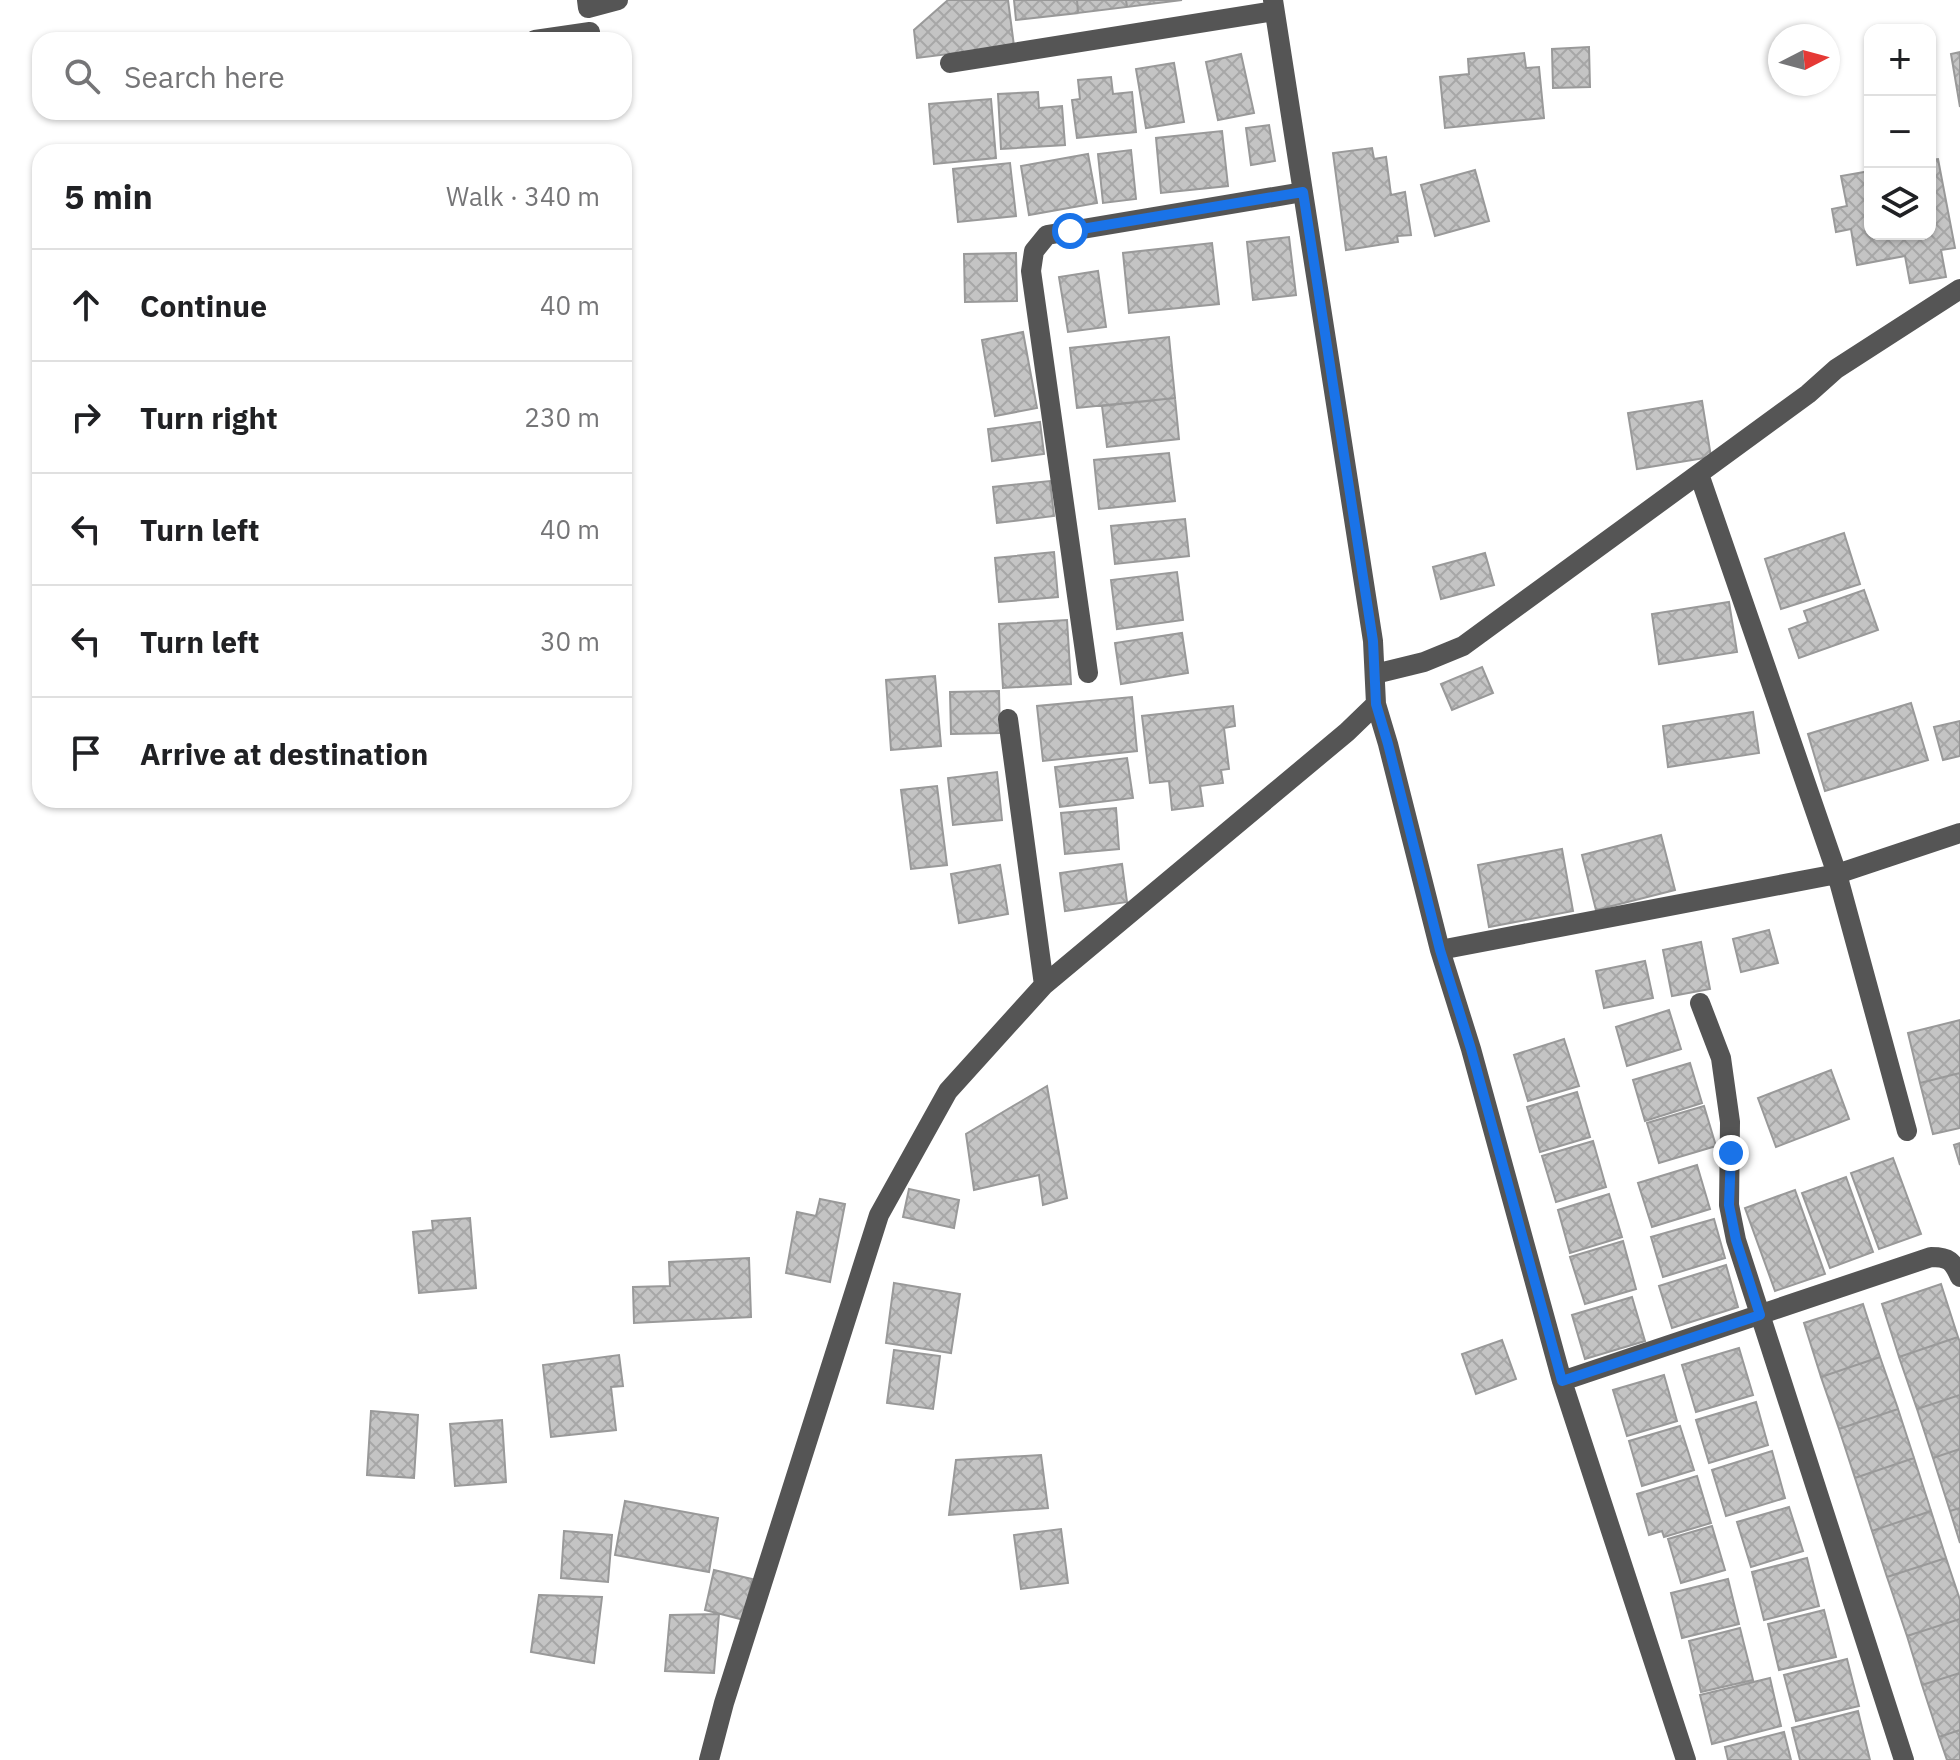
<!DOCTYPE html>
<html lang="en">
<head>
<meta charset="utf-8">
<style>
  body { margin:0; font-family:"IBM Plex Sans",sans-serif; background:#f2f2f2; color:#202124 }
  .controls { position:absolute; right:24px; top:24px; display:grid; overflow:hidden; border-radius:16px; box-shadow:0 2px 6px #0004 }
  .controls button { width:72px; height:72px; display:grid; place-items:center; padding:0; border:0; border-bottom:2px solid #e0e0e0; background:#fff; color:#202124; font:40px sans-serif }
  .compass { position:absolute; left:1768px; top:24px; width:72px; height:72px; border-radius:50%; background:#fff; box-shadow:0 2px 6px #0004; rotate:84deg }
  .stop { position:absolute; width:24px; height:24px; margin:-18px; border:6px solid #1a73e8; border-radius:50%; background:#fff }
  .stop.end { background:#1a73e8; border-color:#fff; box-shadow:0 2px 8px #0008 }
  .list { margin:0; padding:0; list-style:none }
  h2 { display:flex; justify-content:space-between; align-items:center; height:104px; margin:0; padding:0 32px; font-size:34px }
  h2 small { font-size:26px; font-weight:400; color:#757577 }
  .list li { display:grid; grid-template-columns:52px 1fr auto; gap:24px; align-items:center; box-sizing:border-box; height:112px; padding:0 32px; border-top:2px solid #e0e0e0 }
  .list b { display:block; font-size:30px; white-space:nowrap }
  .list em { font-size:26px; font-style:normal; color:#757577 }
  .icon { flex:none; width:44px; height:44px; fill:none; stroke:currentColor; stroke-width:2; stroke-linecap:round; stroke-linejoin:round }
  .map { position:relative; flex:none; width:1960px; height:1760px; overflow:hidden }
  .search { position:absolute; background:#fff; box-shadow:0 2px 6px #0004; left:32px; top:32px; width:600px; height:88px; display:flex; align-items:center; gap:20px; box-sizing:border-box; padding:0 28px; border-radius:24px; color:#757577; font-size:30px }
  .panel { position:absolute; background:#fff; box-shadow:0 2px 6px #0004; left:32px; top:144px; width:600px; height:664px; border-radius:24px }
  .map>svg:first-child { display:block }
  .building { fill:url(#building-cross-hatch); stroke:#999; stroke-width:2 }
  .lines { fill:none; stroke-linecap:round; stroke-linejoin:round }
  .minor { stroke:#555; stroke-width:20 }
  .route { stroke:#1a73e8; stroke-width:10 }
</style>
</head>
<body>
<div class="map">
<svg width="1960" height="1760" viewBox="0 0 1960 1760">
  <defs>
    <pattern id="building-cross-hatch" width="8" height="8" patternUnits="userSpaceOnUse" patternTransform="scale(2)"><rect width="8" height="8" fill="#c4c4c4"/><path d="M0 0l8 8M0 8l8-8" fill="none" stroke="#a7a7a7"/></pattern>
  </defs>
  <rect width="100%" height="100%" fill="#fff"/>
  <path class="building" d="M948,0H1008L1014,46L917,58L914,30Z
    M1014,0H1077L1078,13L1016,20Z
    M1077,0H1126L1127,7L1078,13Z
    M1126,0H1182L1127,7Z
    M1589,47L1590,87L1553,88L1552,49Z
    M1960,52V107L1951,54Z
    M1524,53L1526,68L1539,67L1544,118L1445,128L1440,77L1469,74L1468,59Z
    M1241,54L1254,113L1218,120L1206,62Z
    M1174,63L1184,122L1146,128L1136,69Z
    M1111,77L1113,94L1132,92L1136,132L1077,138L1072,100L1080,99L1078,80Z
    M1038,92L1039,108L1062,106L1065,145L1001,149L998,94Z
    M991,99L996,158L934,164L929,104Z
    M1269,125L1275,161L1251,165L1246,128Z
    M1222,131L1228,186L1161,193L1156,138Z
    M1372,148L1374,159L1386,157L1391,195L1405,192L1411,235L1397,236L1398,242L1346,250L1333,153Z
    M1131,150L1136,199L1103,203L1098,154Z
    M1088,154L1097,203L1029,215L1021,166Z
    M1938,159L1955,248L1941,250L1946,277L1910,283L1905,256L1857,265L1851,229L1836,232L1832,209L1847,206L1841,176L1870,171V234H1930V160Z
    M1010,163L1016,216L958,222L953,169Z
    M1475,170L1489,221L1435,236L1421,185Z
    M1289,237L1296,295L1253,300L1247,242Z
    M1212,243L1219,304L1129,313L1123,253Z
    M1016,253L1017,301L965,302L964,254Z
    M1098,271L1106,327L1068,332L1059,277Z
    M1023,332L1037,408L995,416L982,340Z
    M1169,337L1175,398L1077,408L1070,348Z
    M1175,398L1179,439L1107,447L1102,406Z
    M1702,401L1711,457L1637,469L1628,413Z
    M1040,422L1044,454L992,461L988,429Z
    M1169,453L1175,501L1099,509L1094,460Z
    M1050,481L1054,516L997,523L993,487Z
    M1185,519L1189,556L1115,564L1111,526Z
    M1844,533L1860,584L1781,609L1765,559Z
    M1054,552L1058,597L999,602L995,558Z
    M1485,553L1494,585L1441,599L1433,567Z
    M1177,572L1183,620L1117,629L1111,580Z
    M1864,590L1878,630L1799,658L1789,629L1808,622L1804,611Z
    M1729,602L1737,652L1659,664L1652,614Z
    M1067,620L1071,684L1003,688L999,624Z
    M1182,633L1188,673L1121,684L1115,643Z
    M1482,667L1493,693L1452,710L1441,684Z
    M935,676L941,746L891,750L886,680Z
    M999,691L1000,733L951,734L950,692Z
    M1132,697L1137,751L1043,761L1037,706Z
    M1911,703L1928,760L1825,791L1808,734Z
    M1233,706L1235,726L1224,728L1229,769L1221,770L1223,783L1200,786L1203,806L1172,810L1169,781L1150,783L1142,716Z
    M1753,712L1759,753L1668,767L1663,726Z
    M1960,721V756L1943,760L1934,727Z
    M1127,758L1133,798L1060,807L1055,767Z
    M997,772L1002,820L953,825L948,778Z
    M937,786L947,865L911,869L901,790Z
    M1116,808L1119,849L1065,854L1061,813Z
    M1661,835L1675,890L1596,910L1582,855Z
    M1562,849L1573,911L1489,927L1478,865Z
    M1122,864L1127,902L1065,911L1060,873Z
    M1000,865L1008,914L959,923L951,874Z
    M1769,930L1778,963L1741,972L1733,939Z
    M1701,942L1710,989L1672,996L1663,950Z
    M1645,961L1653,998L1604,1008L1596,971Z
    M1669,1010L1681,1049L1627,1066L1616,1027Z
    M1960,1020V1073L1920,1083L1908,1033Z
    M1564,1039L1579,1086L1528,1101L1514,1055Z
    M1690,1063L1702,1103L1645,1121L1633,1080Z
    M1831,1070L1849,1119L1776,1147L1758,1098Z
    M1960,1073V1128L1933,1134L1920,1083Z
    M1047,1086L1067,1198L1043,1205L1039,1175L974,1190L966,1134Z
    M1577,1092L1590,1137L1540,1152L1527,1107Z
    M1704,1106L1716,1146L1659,1163L1647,1123Z
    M1593,1141L1606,1187L1556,1202L1542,1156Z
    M1960,1143V1165L1954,1145Z
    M1893,1158L1921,1234L1879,1249L1851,1173Z
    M1697,1165L1710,1209L1652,1227L1638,1183Z
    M1846,1177L1873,1252L1830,1268L1802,1193Z
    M909,1189L959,1200L954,1228L903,1217Z
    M1795,1190L1825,1274L1775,1291L1745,1208Z
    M1609,1194L1622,1237L1570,1253L1558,1210Z
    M820,1199L845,1204L830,1282L786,1273L797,1212L816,1216Z
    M470,1218L476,1288L419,1293L413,1232L433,1230L432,1221Z
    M1714,1219L1725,1258L1663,1277L1651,1237Z
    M1623,1241L1636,1289L1585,1304L1570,1257Z
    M749,1258L751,1317L634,1323L633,1287L670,1286L669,1262Z
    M1726,1265L1738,1307L1672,1328L1659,1286Z
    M894,1283L960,1294L951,1353L886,1343Z
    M1941,1284L1958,1337L1899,1357L1882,1304Z
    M1632,1297L1645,1341L1585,1359L1572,1315Z
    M1863,1304L1880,1357L1821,1377L1804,1323Z
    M1958,1337L1960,1342V1395L1917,1409L1899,1357Z
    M1502,1340L1516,1379L1476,1394L1462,1354Z
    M1739,1348L1753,1395L1696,1412L1682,1365Z
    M894,1350L940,1356L933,1409L887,1403Z
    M619,1355L623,1386L611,1387L616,1430L551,1437L543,1365Z
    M1880,1357L1898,1409L1839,1429L1821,1377Z
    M1664,1375L1677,1421L1627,1436L1613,1390Z
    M1960,1395V1449L1933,1458L1917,1409Z
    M1756,1402L1768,1445L1709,1463L1696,1420Z
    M1898,1409L1914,1458L1855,1478L1839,1429Z
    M371,1411L418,1415L414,1478L367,1475Z
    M502,1420L506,1482L455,1486L450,1424Z
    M1680,1426L1694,1470L1642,1486L1629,1441Z
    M1960,1449V1508L1950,1511L1933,1458Z
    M1772,1451L1785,1498L1726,1516L1712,1470Z
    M1041,1455L1048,1508L949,1515L956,1460Z
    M1914,1458L1931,1511L1872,1531L1855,1478Z
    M1697,1476L1711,1523L1664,1537L1662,1531L1649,1535L1637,1494Z
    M625,1501L718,1518L709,1572L615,1555Z
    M1789,1507L1803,1551L1751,1567L1737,1522Z
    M1960,1508V1543L1950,1511Z
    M1931,1511L1946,1558L1887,1577L1872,1531Z
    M1712,1526L1725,1570L1681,1583L1668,1539Z
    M1061,1529L1068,1583L1021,1589L1014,1535Z
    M564,1531L612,1535L608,1582L561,1578Z
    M1807,1558L1819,1606L1764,1620L1752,1572Z
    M1946,1558L1960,1600V1619L1907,1636L1887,1577Z
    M714,1570L752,1579L744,1620L705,1610Z
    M1728,1579L1739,1624L1682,1638L1671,1593Z
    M539,1595L602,1597L594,1663L531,1652Z
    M1824,1610L1836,1657L1779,1670L1768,1624Z
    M719,1614L714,1673L665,1671L670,1615Z
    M1960,1619V1673L1922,1685L1907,1636Z
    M1740,1628L1753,1680L1701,1692L1689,1641Z
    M1847,1659L1859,1706L1796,1721L1784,1675Z
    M1960,1673V1730L1939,1737L1922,1685Z
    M1770,1678L1781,1726L1712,1744L1700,1695Z
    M1858,1711L1870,1760H1800L1792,1728Z
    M1960,1730V1760H1947L1939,1737Z
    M1784,1732L1791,1760H1728L1725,1747Z"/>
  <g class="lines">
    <path class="minor" d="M587,0L588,8L618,0
      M535,40L590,32
      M950,63L1274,11
      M1699,474L1837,874L1907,1131
      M1088,673L1031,271L1034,251L1047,235L1303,192
      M1375,674L1424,662L1463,646L1808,394L1836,369L1960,289
      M1376,704L1388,744L1440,950L1471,1049L1562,1381L1686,1760
      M1008,719L1044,985
      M1440,950L1837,874L1960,833
      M1700,1003L1721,1058L1730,1122L1729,1205L1736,1240L1904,1760
      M1562,1381L1931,1257C1949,1257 1953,1261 1960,1277
      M709,1760L724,1703L879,1215L948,1091L1044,985L1347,732L1376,704L1373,641L1273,0"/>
  </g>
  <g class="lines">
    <path class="route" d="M1070,231L1303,192L1373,641L1376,704L1388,744L1440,950L1471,1049L1562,1381L1760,1315L1736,1240L1729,1205L1731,1153"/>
  </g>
</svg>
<div class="controls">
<button>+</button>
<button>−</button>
<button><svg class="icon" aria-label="layers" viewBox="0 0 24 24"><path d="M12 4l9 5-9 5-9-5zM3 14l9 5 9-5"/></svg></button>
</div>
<svg class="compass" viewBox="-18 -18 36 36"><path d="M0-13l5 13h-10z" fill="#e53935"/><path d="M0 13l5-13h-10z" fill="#757577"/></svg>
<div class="stop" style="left:1070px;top:231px"></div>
<div class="stop end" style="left:1731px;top:1153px"></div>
<div class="search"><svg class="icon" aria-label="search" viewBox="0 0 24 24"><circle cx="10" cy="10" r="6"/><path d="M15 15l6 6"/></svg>Search here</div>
<section class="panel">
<h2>5 min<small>Walk · 340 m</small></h2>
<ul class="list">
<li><svg class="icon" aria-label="ahead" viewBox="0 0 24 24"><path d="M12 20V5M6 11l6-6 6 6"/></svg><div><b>Continue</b></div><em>40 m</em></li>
<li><svg class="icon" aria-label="right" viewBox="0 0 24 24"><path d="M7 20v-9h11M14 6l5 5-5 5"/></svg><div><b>Turn right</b></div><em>230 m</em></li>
<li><svg class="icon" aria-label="left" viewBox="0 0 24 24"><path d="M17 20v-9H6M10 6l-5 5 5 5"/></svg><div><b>Turn left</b></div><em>40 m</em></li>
<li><svg class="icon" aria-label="left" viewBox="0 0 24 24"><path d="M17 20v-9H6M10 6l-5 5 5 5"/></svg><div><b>Turn left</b></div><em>30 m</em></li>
<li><svg class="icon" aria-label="arrive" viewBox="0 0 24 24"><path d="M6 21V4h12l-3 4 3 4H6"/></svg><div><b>Arrive at destination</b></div></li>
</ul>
</section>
</div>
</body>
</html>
